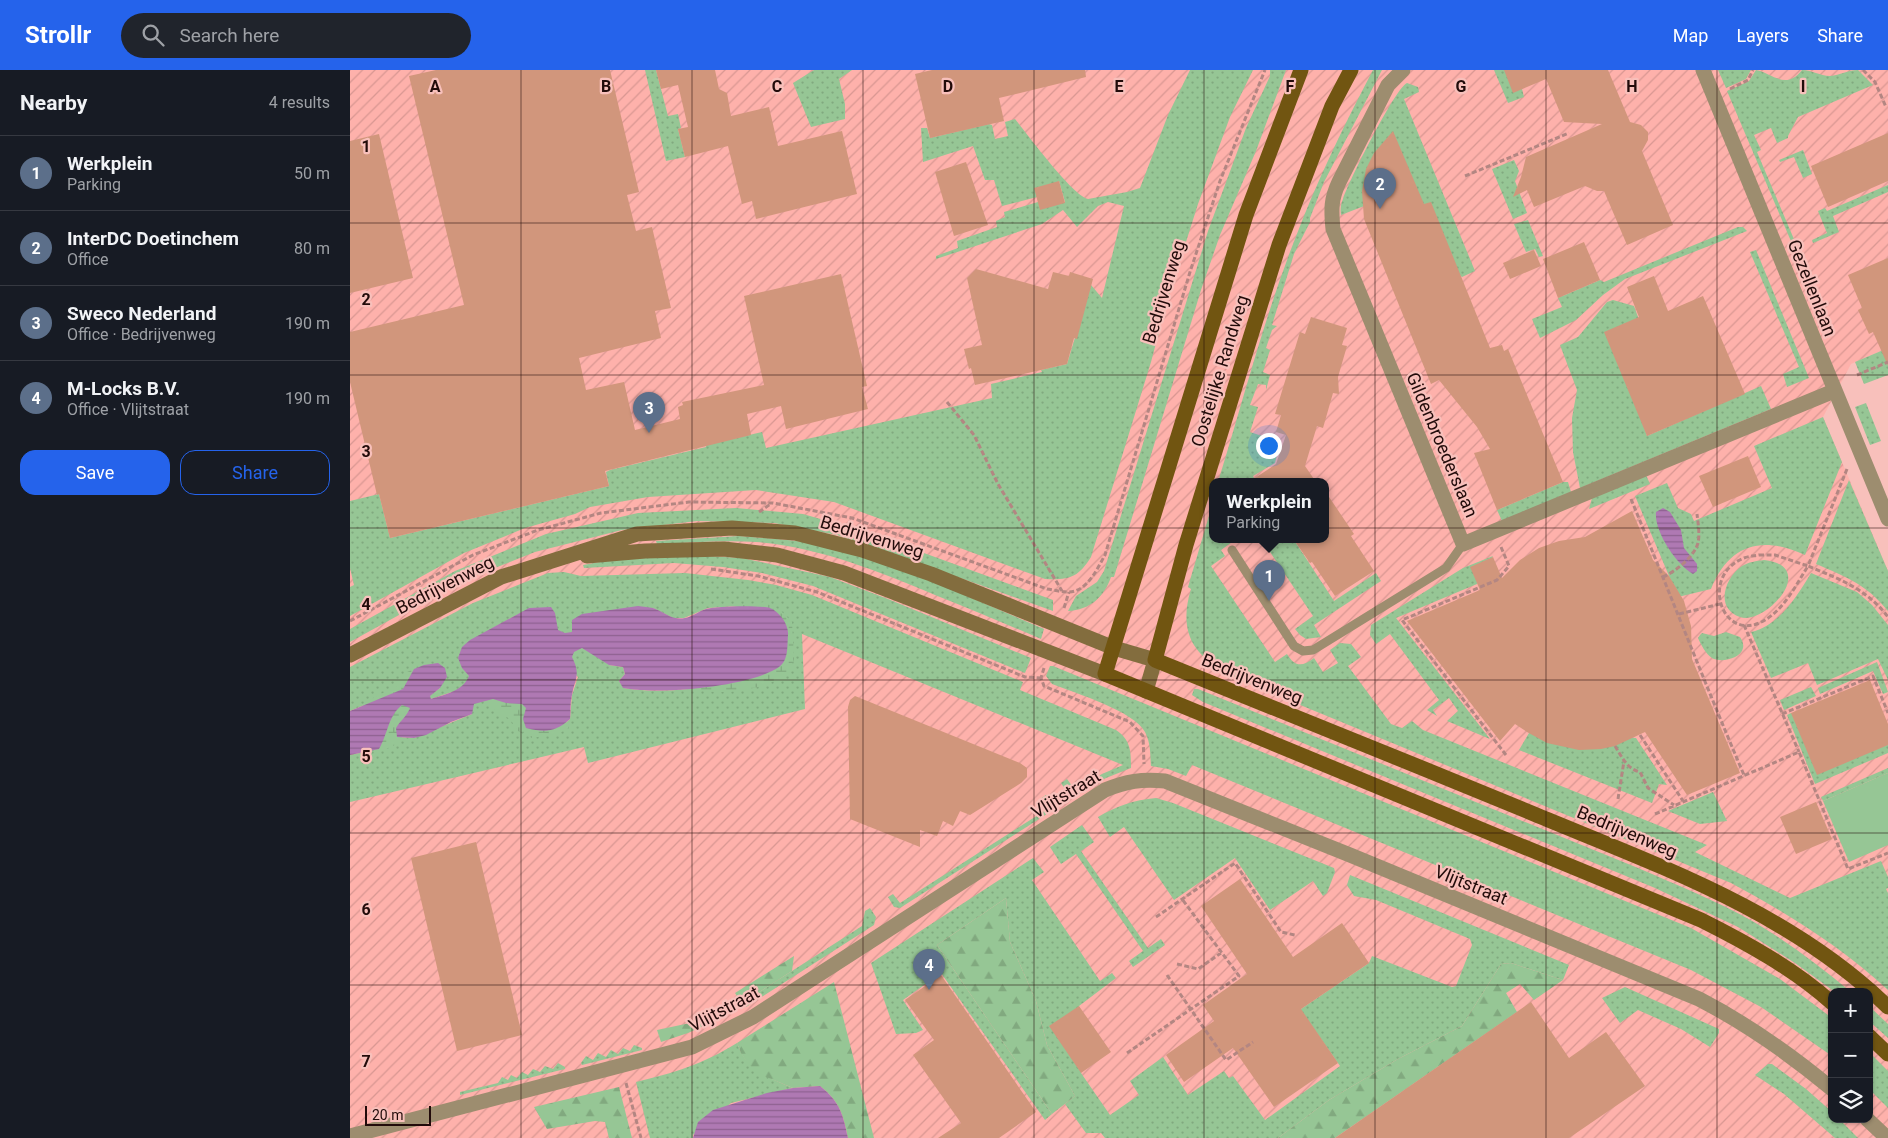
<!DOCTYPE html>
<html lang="en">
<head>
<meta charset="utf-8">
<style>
  body { margin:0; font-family:Roboto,sans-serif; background:#20242c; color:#f1f3f6 }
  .controls { position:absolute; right:15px; bottom:15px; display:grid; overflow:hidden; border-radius:10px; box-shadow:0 1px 4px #0004 }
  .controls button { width:45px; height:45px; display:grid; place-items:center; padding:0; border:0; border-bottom:1px solid #363941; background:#171b24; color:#f1f3f6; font:25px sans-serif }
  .scale { position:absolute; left:15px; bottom:12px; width:66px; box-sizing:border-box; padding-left:5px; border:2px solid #220b0a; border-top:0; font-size:14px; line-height:18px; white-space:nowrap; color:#220b0a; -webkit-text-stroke:4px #f8c0bb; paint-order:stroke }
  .you { position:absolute; left:918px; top:375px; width:18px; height:18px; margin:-12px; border:4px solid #fff; border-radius:50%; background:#1a73e8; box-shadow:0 0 0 8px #1a73e833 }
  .badge { display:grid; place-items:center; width:32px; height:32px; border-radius:50%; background:#2563eb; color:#fff; font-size:16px; font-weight:700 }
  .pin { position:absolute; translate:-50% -41px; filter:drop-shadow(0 1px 2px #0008) }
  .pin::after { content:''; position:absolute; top:26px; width:18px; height:15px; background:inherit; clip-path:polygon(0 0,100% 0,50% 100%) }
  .popup { position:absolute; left:859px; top:408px; width:120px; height:65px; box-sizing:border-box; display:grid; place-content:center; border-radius:10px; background:#171b24; filter:drop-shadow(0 1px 4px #0005); font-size:16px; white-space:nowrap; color:#9ea1a6 }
  .popup b { font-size:19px; color:#f1f3f6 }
  .popup::after { content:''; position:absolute; left:50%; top:100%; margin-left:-10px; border:10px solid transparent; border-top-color:#171b24 }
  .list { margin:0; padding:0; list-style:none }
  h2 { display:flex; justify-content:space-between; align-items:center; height:65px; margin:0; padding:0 20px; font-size:21px }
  h2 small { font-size:16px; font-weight:400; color:#9ea1a6 }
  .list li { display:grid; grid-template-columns:32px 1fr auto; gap:15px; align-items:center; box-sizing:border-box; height:75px; padding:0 20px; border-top:1px solid #363941 }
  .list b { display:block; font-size:19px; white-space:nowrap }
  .list p { margin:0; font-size:16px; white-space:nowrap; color:#9ea1a6 }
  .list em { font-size:16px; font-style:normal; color:#9ea1a6 }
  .actions { display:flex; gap:10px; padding:15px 20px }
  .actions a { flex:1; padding:11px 0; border:1px solid #2563eb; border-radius:15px; text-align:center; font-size:18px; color:#2563eb }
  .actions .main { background:#2563eb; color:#fff }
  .icon { flex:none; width:28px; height:28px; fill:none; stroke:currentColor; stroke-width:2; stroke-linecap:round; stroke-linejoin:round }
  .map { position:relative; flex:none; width:1538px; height:1068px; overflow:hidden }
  header { display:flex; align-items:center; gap:30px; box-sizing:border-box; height:70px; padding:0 25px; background:#2563eb; color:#fff }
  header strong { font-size:24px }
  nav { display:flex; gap:28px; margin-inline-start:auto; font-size:18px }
  .search { width:350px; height:45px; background:#20242c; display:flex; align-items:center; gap:12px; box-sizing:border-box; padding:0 18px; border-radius:28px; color:#9ea1a6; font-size:19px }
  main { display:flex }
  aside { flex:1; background:#171b24 }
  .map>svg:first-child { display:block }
  .industrial { fill:url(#industrial-furrows); fill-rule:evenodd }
  .grass { fill:url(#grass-dots); fill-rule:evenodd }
  .forest { fill:url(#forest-firs) }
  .wetland { fill:url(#wetland-marsh) }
  .park { fill:#96c695 }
  .water { fill:url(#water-rules) }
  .building { fill:#d1967c }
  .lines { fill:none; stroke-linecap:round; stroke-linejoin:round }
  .path { stroke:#b38682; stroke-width:3; stroke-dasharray:5 2.5; stroke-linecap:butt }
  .lane { stroke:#9d8d6f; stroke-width:9 }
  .street { stroke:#9d8d6f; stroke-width:15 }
  .secondary { stroke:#836d3e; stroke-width:15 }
  .primary { stroke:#715511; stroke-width:15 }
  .grid { fill:none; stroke:#220b0a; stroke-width:1; stroke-opacity:0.55 }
  .labels { text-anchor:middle; stroke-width:4.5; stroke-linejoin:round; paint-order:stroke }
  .street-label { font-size:18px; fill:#220b0a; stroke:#f8c0bb }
  .grid-label { font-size:16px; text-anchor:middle; font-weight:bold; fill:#220b0a; stroke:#f8c0bb; stroke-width:4.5; stroke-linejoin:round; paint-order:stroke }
</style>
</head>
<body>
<header>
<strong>Strollr</strong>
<div class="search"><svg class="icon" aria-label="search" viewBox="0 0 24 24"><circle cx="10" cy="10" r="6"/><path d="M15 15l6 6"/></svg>Search here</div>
<nav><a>Map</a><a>Layers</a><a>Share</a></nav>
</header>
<main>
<aside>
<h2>Nearby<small>4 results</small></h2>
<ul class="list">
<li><span class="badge" style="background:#5c6f8a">1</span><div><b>Werkplein</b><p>Parking</p></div><em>50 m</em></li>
<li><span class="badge" style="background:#5c6f8a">2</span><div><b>InterDC Doetinchem</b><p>Office</p></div><em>80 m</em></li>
<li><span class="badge" style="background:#5c6f8a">3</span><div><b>Sweco Nederland</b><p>Office · Bedrijvenweg</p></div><em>190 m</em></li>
<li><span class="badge" style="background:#5c6f8a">4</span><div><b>M-Locks B.V.</b><p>Office · Vlijtstraat</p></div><em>190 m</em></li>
</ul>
<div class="actions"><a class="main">Save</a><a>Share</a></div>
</aside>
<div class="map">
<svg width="1538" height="1068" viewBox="0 0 1538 1068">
  <defs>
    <pattern id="industrial-furrows" width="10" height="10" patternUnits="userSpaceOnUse" patternTransform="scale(1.25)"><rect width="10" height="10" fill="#feb1ab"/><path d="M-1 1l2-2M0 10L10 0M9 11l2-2" fill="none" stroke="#d99792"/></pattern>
    <pattern id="grass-dots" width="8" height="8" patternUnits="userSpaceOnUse" patternTransform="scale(1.25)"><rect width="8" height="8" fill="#96c695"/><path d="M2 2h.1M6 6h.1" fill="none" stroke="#81a97f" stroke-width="1.8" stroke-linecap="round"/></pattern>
    <pattern id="forest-firs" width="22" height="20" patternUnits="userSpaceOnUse" patternTransform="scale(1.25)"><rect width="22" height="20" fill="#96c695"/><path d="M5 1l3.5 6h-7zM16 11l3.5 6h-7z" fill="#81a97f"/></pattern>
    <pattern id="wetland-marsh" width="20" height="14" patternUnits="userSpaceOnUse" patternTransform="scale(1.25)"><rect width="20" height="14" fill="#96c695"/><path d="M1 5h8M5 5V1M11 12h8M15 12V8" fill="none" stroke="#81a97f"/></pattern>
    <pattern id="water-rules" width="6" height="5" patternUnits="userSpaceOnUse" patternTransform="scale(1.25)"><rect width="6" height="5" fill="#af79b3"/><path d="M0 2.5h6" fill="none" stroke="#8e6190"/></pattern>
  </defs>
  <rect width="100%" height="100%" fill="#f8c0bb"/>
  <path class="industrial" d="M0,0H1538V278L1501,294L1473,347L1538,501V1068H0ZM863,412H975V470H863ZM1482,922H1519V1049H1482Z"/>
  <path class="grass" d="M295,0H306L318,46L328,44L331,58L328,59L335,87L316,91Z
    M464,0H502L489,9L495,34V49L461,57L443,13Z
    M840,0H903L880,47L848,134L817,232L801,292L741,487C728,508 719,510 695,509L484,432L406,420L298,427L240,437L225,444L175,458L114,483L0,546V517L4,515L0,498V431L29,424L40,468L259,416L256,402L260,400L356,377V375L412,362L416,378L642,328L641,314L692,302L691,300L717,294L741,215L752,228L774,136L758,132L748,136L727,157L713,140L692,154L586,189V186L608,178L607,171L647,157L646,151L655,147L654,142L688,132H715L709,111L687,127L652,136L644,110H635L623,76L573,92L571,58H577L580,68L639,54L642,55L645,69L658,66L655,52L665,49C678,65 722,125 738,129L777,122L790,118L818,45Z
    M920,0H936L906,81L870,165L851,220L764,507H761C754,527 740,540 718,541L726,526L747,512L754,501L858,161L896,58L920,6Z
    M1023,0H1032L974,112L960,148V152L944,184L922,255L927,256L922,260L916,278L920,280L913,302L920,305L916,320V315L908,314L900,335L908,337L900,362L930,372L925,393L903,406L906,412H868C893,331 914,248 945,169C967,111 994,55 1023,0Z
    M1144,0H1186L1172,19L1174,27L1158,33Z
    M1368,0H1401L1396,9L1376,18Z
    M1406,0C1422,3 1436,21 1452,0C1462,0 1470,6 1480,6C1490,5 1498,0 1508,0L1523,15L1448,47L1438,66V68L1427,73L1421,58L1404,65L1411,80L1407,82L1446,174L1443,176L1377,21L1399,11Z
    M1057,13L1068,17L1069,22L1054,29L1125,201L1112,207L1022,133L991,145C990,139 991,134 993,129C998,113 1045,18 1057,13Z
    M1453,80L1462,104L1453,108L1444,87L1430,92L1429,90Z
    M1164,90L1169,101L1165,111L1177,143L1163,149L1142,99Z
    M1538,115V122L1483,146L1489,162L1463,173L1462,170L1477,163L1468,141L1475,138L1477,141Z
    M1178,150L1193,186L1189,187L1185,179L1176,182L1164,154Z
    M1388,157H1393L1397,161L1275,209L1253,225L1226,250L1190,268L1182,249L1212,237L1208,228L1250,210L1254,212Z
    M1406,180L1459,308L1437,317L1433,304L1449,297L1400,182Z
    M1263,230L1284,236L1288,247L1285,329L1297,366L1411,316L1421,339L1230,418L1223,382L1222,348L1227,320L1210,275L1228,267L1257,232Z
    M1538,278V305L1514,314L1505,292Z
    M1516,333L1531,371L1520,375L1505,337Z
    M1473,347L1492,392L1455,485C1412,465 1379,474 1361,519L1328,527L1285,426L1317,413L1328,438L1341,444L1344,451L1422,418L1404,376Z
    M1296,405L1300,414L1239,439L1242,428Z
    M1499,410L1538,501V541C1516,514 1496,507 1466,494Z
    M1213,412H1218L1221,422L1152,451L1147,440Z
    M863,432V470H885L871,480L875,486L861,496L925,592L937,584C945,597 952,597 964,588L973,602L988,593L980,580L990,573L1001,574L1011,587L998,596L1041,654L1052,658L1062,651L1073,660L1357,775L1345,782L1440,828L1531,791L1538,807V818L1536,819L1538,823V920C1492,877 1437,843 1381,813L873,603V600C838,582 830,555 841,519L838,517Z
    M386,438L453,444L519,463L703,530V541L554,488L487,465L424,453L347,451L272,460L185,482L107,513L0,572V559L105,501L196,464L288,443Z
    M389,466C427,469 466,471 502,483C568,503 631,532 694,559L691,569C656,554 620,539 585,525C528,501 468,477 406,472C373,470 340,473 307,474L306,471Z
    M912,470H944L984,531L1026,503L1031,511L964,555L971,567L956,569L950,565L945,559L963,546Z
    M339,485L392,488L480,507L538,529L681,588L675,603L463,516L412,503L373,497L324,493L234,498L233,495L283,486Z
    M1143,486L1127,514L1046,548L1140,669L1097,651L1108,641L1099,628L1083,640L1087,646L1077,640L1089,630L1040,564L1026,574L1020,565L1021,555L1113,498Z
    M1414,490C1470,496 1415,556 1390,547C1365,539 1374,508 1392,496C1399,492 1406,491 1414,490Z
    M214,502L231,506L335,503L398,510L426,515L462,525L673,612L670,620L766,660C781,670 781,682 781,698L751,710L727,725C718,726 716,720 711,713L717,709L725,720L752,704L773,695L452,564L455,639L238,693L234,677L0,732V685L29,679L47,667L64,668L122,644L108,620L81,629L79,626L90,618L53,619L0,641V597L123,533L198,503ZM389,536L374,614C342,619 306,624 274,618L269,611L275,604L273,597L259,595L303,538L323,548H334L358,538ZM165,546L228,607L222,625L220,649L210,658L121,608L112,597L143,558Z
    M1461,503L1507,522L1522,535L1538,555V610L1528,589L1467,615L1458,593L1421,608L1401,562C1430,555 1447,526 1461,503Z
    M1376,562L1390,567C1392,570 1394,574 1393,578C1391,589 1370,593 1362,588C1356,584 1351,575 1348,568L1350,565L1352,563L1364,566Z
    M1527,592L1538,622L1533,624L1523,601L1470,624L1468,618Z
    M700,596H703L1341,858L1430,909L1482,948V986L1411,937L1341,900L842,695L836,706L818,699L801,696C800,685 801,673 795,662C784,641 725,623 702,614L696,606Z
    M1461,617L1466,626L1434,640L1430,630Z
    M844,619H848L1288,798C1327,815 1367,831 1404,852C1438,872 1471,897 1501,922H1485L1445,893L1388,857L1305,818L853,632L842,625Z
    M1441,643L1538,670V683L1465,714L1437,645Z
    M1179,663L1286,668L1317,715L1309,714L1302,733L1169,680Z
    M1538,698V703L1473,731L1471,727Z
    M1363,722L1377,751L1350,754L1318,741Z
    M696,725L701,734L700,742L550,838L544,837L538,827L543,824L550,833L696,740L690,729Z
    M806,728L823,733L984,798L985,802L977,823L973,826L963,811L920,840L885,788L824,830L774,757L760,767L748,747C767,736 783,730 806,728Z
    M732,755L744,772L731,781L798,878L811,869L815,875L783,897L779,891L793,881L726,784L711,794L700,777Z
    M683,788L694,802L682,810L750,911L762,903L766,908L729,936L731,1003L760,1045L789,1025L780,1011L813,987L838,1025L874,1001L879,1008L883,1006L915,1050L990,996L960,953L945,943L1019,893L1022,886L1102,917L1106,916L1122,875L1120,869L1026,830L1004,826L997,815L1000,805L1219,895L1213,910L1161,893L1151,894L1112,956L1048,989L979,1030L928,1068H755L751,1063H736L715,1034L725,1026L697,975L686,931L660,872L656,828L587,875L702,1044L695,1050L591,903L553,930L573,960L566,963L546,964L521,893Z
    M520,838L526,847L524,855L396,937L393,936L392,933L512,856L515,841Z
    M1275,917L1369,959V963L1360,977L1331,959L1288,940L1270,953L1252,928Z
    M1519,936L1538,954V968L1519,951Z
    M387,973C397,1001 417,1007 443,1018L381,1033L343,1065V1068H300L286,1012C324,1003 353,994 387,973Z
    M284,975L292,978V980L232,995L231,993L236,986L243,990L248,983L256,987L261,980L268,984L273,978L280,981Z
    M1519,982L1538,1001V1038L1519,1019Z
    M208,993L215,997V999L110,1025V1022L148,1013L152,1007L158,1010L161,1005L167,1008L172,1002L178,1005L183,999L190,1002L195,996L203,999Z
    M1418,994H1422L1456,1019L1482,1042V1049H1489L1508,1068H1485L1434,1024L1405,1005Z"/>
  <path class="forest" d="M656,828L660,872L686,931L697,975L725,1026L702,1044L587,875Z
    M444,886L442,901L392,933L385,923Z
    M1161,893L1213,910L1184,930L1170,914L1156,923L1167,942L985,1068H928L979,1030L1048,989L1112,956L1151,894Z
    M484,912L524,1068H498C493,1044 490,1032 470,1016L443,1018L409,1004L398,994L391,983L387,973Z
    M357,942L362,952L338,963L311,972L307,960L340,953Z
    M269,1017L282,1068H259L255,1052L245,1051L197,1059L184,1037Z"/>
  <path class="wetland" d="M414,532L430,540L442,552L444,589L439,604C408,621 376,626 341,619L353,615L381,537Z
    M64,599L65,607L72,627L49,673L34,680L16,682L13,636L15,632L47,616L57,602Z
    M182,619L197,655L216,652L219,658L209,663L182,668L168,661L160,649L146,641L132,629Z"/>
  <path class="park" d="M1538,703V775L1499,792L1473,731Z"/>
  <path class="water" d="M1313,438L1320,442L1331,460L1334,478L1347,494V501L1343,504C1327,495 1304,462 1306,442Z
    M288,536C293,537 299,537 303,538C314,542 323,551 335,548C342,547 349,541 356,539C365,536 411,535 420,538C430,542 439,555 438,565C437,575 439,590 429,597C400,617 308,625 273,618L269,611L275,604L273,597L259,595L232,578L224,582L222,587C231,605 225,608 222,625C220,632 221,641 220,649C205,662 196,663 176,658L173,649L176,638L172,634L156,633L143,629L124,634L122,644L101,652L76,665L64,668L47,667L46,658C50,651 57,646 60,638L52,635C38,646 38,664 29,679L0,685V641L53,619L64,599L74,595L88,593L95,598L97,607L90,618L80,626L81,629C96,624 113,621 119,606L112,598L108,588L112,577L120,570L179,538L201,537L205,543L208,560L215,563L222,562V550L232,544Z
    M470,1016C490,1032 493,1044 498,1068H343L348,1052L363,1040L417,1023L443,1018Z"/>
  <path class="building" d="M86,0H260L289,122L277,125L286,161L302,157L321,238L305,241L311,268L229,288L236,320L274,312L285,360L330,349L328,337L333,335L332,332L414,315L394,226L491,204L517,316L512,317L518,339L436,359L431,336L397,344L401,365L255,401L259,416L40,468L29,424L27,425L0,312V262L114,235L59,6Z
    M306,0H365L369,19L377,23L381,46L419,37L428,76L492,61L507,124L406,149L402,131L392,134L378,76L335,87L328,59L338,57L328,15L311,19Z
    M582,0H735L736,7L649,28L654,51L580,68L565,4Z
    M1154,0H1258L1280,52L1291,55L1298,62V70L1292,81L1323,155L1277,175L1254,121H1247L1235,116L1184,137L1177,120L1163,127L1171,107L1176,87L1252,54L1214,52L1196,9L1163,23Z
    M1043,61L1074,134L1081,132L1140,278L1152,275L1154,281L1158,279L1213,412L1147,440L1124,383L1140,379L1127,357L1089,310L1081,314L1014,149L1012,121L1016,99L1024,83Z
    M1538,63V111L1478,137L1461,96Z
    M29,64L63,208L0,223V71Z
    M616,92L638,155L604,166L585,102Z
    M709,111L715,133L690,140L684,118Z
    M1234,172L1250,210L1208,228L1193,189Z
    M1184,180L1191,196L1160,209L1153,193Z
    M1538,188V296L1523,262L1519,264L1508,240L1512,238L1498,205Z
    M626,199L698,219L703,202L719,206L720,202L743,209L727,269L724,268L717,294L625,315L621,298L619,299L614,279L632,275L617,208Z
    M1304,206L1318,241L1353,226L1395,324L1297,366L1254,262L1289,247L1277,217Z
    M961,247L997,258L992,275L997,276L988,307L989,324L983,323L973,358L967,356L955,396L966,412H899L926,394L936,365L926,362L931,345L925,344L950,262L955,264Z
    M1398,386L1411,417L1363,437L1349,406Z
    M975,421L1004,464L1001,466L1024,501L985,526L962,492L960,493L944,470H975Z
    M1282,441L1303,490L1319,506L1334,531L1341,556L1342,589L1390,703L1337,725L1295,662L1265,676L1251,679L1229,680L1197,673L1177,662L1165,654L1150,671L1057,551L1130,520L1120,497L1143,487L1152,508L1170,490L1189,478L1209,471L1235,467Z
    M1520,610L1538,654V675L1467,705L1441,643Z
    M505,626L670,693L677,698V707L671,713L620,745L610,741L603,756L593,751L587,766L570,760V777L500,749L498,637L500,630Z
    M1466,732L1482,769L1446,784L1430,747Z
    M126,772L172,965L107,981L61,788Z
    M890,809L943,887L992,853L1019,893L951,939L988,993L924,1037L883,978L834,1012L816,985L864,951L853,935L897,904L851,836Z
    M591,905L686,1042L649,1068H588L611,1053L563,985L584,970L555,930Z
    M1181,932L1219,988L1256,962L1295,1016L1219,1068H985Z
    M729,936L761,982L731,1003L699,956Z"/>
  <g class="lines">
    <path class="path" d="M1513,0L1525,12L1536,37
      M1380,19L1398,10L1403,0
      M1115,106L1219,63
      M1507,305L1538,292
      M597,332L624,365L648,414L712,521
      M1497,399L1458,496C1489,509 1517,519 1538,547
      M1281,429C1319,521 1355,614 1394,705
      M409,442L422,433
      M1151,477L1159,496L1147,510L1052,550L1156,685
      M1409,485H1425L1458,496C1446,515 1435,538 1415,550C1373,576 1348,506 1394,488C1399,486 1404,486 1409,485Z
      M361,499L408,506L467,522L675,607L691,608
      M1313,507C1326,501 1344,487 1348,473C1350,464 1348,453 1347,444
      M714,538L719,522
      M1329,544L1370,534
      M0,551L123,485L188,460L251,443L339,432L423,433L502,448L697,519C704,520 711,522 717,522C737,523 747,499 755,485L840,202L870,111L915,0
      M1394,555L1449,682
      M694,598L691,608L694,616L780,652L793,666L794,694
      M1432,644L1523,606L1538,643
      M1290,665L1333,731
      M1265,676C1272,687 1277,699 1290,702L1298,718L1324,735
      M1268,729L1274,691
      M1305,744L1449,682L1498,799L1538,783
      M806,847L885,793L931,862L945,865
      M827,894L848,899L871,883
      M817,905L876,990L903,972
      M777,983L889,906L832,829
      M276,1013L291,1068"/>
    <path class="lane" d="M882,480L944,576L953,581L963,580L1096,498L1113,474"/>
    <path class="street" d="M1053,0L1038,15L989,112C981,129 981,139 983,159L1113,474L1484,321
      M1353,0L1538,449
      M1517,1049L1537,1068
      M0,1066L342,977L403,947L755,720C777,711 791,709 815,711L1000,785L1349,929C1397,954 1440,984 1482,1019"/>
    <path class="secondary" d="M237,486L295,481L374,479L427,485L494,503L755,604
      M0,585L151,507L287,464L382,458L445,463L512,480L581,504L764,578L805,590L796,621"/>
    <path class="primary" d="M951,0L896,145L755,604L1351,850C1397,873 1444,899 1482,933
      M1001,0L982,36L929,175L836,475L805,590C932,641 1058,692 1184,744C1309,796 1439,841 1538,937
      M1519,966L1538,984"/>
  </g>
  <path class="grid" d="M171,0V1068M342,0V1068M513,0V1068M684,0V1068M854,0V1068M1025,0V1068M1196,0V1068M1367,0V1068M0,153H1538M0,305H1538M0,458H1538M0,610H1538M0,763H1538M0,915H1538"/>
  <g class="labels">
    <g class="street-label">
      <text transform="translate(1462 218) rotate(68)" y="6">Gezellenlaan</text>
      <text transform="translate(814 222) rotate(-73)" y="6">Bedrijvenweg</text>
      <text transform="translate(870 301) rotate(-73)" y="6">Oostelijke Randweg</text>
      <text transform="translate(1092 375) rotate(67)" y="6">Gildenbroederslaan</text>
      <text transform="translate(522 467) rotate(17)" y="6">Bedrijvenweg</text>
      <text transform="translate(95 515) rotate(-27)" y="6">Bedrijvenweg</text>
      <text transform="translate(902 609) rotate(22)" y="6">Bedrijvenweg</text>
      <text transform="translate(716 724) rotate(-31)" y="6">Vlijtstraat</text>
      <text transform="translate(1277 762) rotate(23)" y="6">Bedrijvenweg</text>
      <text transform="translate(1121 815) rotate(22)" y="6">Vlijtstraat</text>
      <text transform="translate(374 939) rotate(-28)" y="6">Vlijtstraat</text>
    </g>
  </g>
  <g class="grid-label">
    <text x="85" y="22">A</text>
    <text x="256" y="22">B</text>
    <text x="427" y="22">C</text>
    <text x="598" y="22">D</text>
    <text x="769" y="22">E</text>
    <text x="940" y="22">F</text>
    <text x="1111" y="22">G</text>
    <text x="1282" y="22">H</text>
    <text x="1453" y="22">I</text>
    <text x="16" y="82">1</text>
    <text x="16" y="235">2</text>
    <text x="16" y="387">3</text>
    <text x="16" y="540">4</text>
    <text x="16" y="692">5</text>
    <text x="16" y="845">6</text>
    <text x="16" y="997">7</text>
  </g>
</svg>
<div class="controls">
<button>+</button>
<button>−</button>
<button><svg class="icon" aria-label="layers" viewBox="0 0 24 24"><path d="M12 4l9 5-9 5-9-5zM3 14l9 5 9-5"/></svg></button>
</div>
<div class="scale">20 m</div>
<div class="you"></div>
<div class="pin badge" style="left:919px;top:531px;background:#5c6f8a">1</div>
<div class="popup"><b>Werkplein</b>Parking</div>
<div class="pin badge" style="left:1030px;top:139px;background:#5c6f8a">2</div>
<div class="pin badge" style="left:299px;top:363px;background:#5c6f8a">3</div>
<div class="pin badge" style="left:579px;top:920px;background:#5c6f8a">4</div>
</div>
</main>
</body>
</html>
